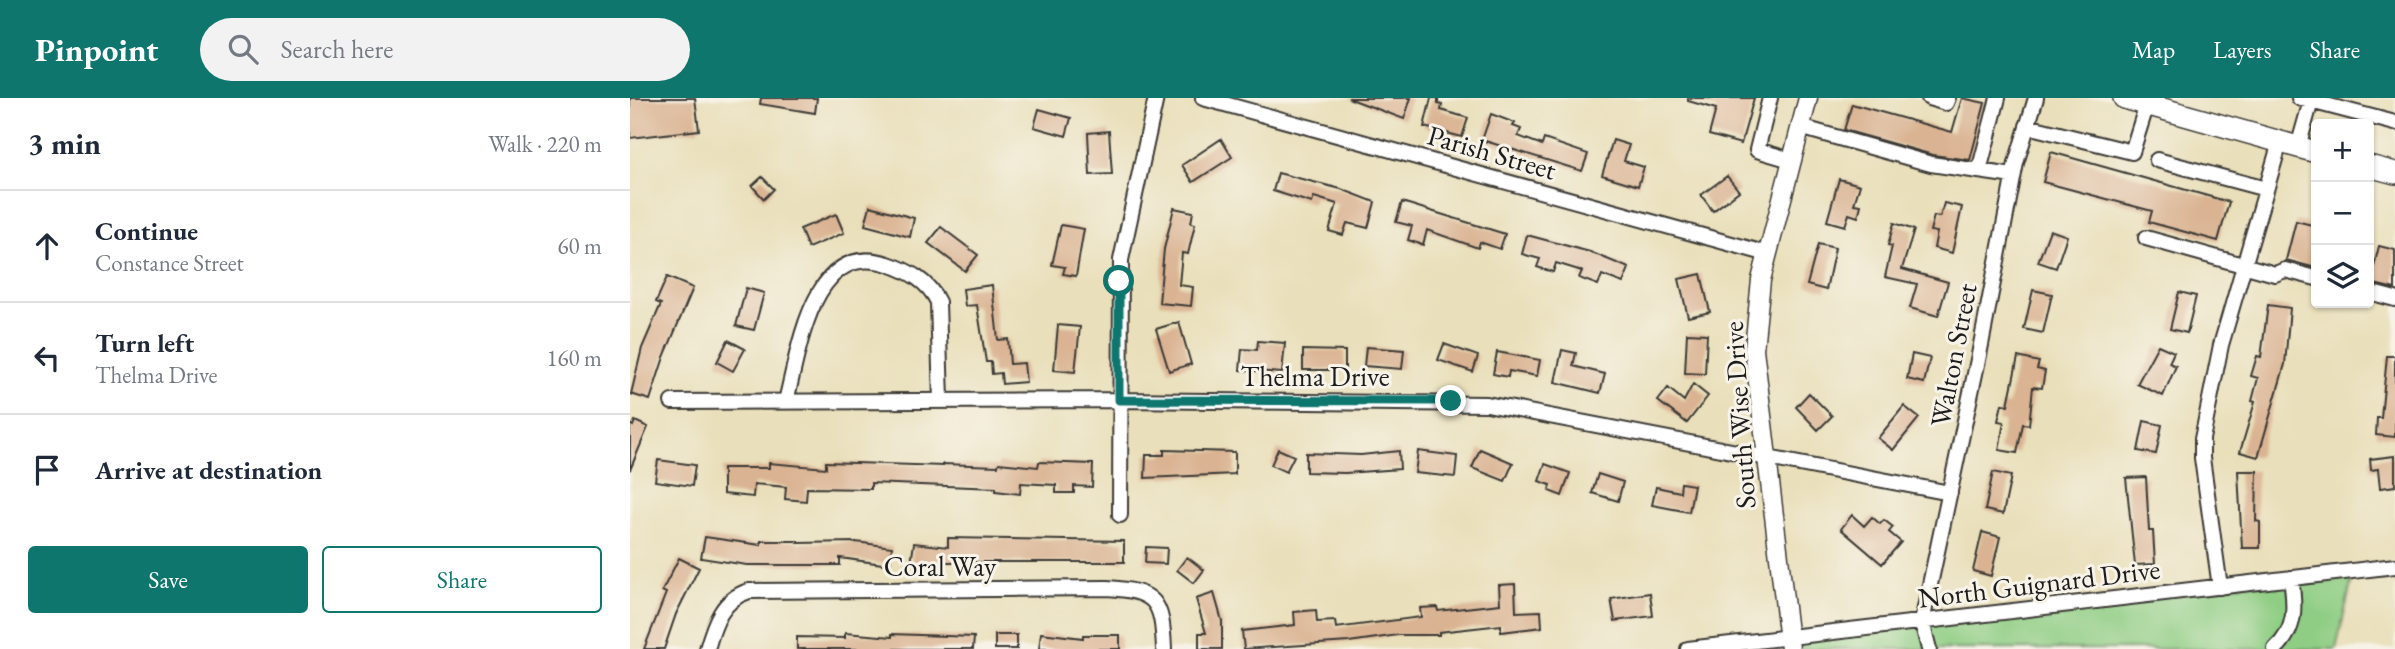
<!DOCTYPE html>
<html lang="en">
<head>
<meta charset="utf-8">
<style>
  body { margin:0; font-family:"EB Garamond",serif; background:#f2f2f3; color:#1f2937 }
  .controls { position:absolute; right:21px; top:21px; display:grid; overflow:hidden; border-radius:7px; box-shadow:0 2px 5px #0004 }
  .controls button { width:63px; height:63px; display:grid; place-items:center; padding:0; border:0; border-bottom:2px solid #e0e1e3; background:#fff; color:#1f2937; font:35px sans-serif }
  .stop { position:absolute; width:21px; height:21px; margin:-16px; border:5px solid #0f766e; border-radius:50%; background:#fff }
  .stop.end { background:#0f766e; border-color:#fff; box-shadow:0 2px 7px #0008 }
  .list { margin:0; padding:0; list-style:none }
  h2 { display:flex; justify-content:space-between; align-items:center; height:91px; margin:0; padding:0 28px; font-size:30px }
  h2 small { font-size:23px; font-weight:400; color:#747a83 }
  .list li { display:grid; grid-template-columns:46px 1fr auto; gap:21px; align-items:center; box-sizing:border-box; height:112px; padding:0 28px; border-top:2px solid #e0e1e3 }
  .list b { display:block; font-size:26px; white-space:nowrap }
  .list p { margin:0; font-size:23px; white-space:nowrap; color:#747a83 }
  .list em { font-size:23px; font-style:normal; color:#747a83 }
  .actions { display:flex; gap:14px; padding:21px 28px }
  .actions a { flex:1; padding:16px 0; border:2px solid #0f766e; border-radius:7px; text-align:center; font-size:24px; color:#0f766e }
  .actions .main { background:#0f766e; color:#fff }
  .icon { flex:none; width:38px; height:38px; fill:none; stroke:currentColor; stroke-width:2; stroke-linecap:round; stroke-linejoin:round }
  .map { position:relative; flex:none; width:1765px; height:551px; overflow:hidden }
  header { display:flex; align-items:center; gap:42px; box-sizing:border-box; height:98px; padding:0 35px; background:#0f766e; color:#fff }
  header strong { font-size:33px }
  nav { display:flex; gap:38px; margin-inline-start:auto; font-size:24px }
  .search { width:490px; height:63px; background:#f2f2f3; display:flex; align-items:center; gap:18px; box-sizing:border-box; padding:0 24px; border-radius:38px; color:#747a83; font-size:26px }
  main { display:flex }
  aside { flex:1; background:#fff }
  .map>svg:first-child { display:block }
  .green { fill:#8ecd83; stroke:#557450; stroke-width:2 }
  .building { fill:#dab392 }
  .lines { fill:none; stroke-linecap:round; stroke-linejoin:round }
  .minor-casing { stroke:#3b3934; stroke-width:18 }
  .major-casing { stroke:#3b3934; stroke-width:21 }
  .highway-casing { stroke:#3b3934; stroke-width:24 }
  .minor { stroke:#fff; stroke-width:14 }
  .major { stroke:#fff; stroke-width:18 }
  .highway { stroke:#fff; stroke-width:21 }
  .route { stroke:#0f766e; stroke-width:9 }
  .labels { text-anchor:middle; stroke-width:6; stroke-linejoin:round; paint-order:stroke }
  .street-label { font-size:28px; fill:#1c1c1c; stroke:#f7f3e8 }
</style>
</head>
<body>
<header>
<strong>Pinpoint</strong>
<div class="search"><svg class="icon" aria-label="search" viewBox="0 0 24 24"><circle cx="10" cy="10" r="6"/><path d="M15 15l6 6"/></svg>Search here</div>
<nav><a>Map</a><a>Layers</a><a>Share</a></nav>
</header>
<main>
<aside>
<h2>3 min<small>Walk · 220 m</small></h2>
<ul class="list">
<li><svg class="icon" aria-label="ahead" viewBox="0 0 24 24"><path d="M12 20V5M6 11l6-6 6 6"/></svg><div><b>Continue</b><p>Constance Street</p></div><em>60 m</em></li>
<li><svg class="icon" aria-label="left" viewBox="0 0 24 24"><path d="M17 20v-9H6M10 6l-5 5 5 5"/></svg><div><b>Turn left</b><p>Thelma Drive</p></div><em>160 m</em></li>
<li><svg class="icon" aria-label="arrive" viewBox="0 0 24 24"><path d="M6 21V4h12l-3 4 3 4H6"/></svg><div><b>Arrive at destination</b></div></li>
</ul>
<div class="actions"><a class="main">Save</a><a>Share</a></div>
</aside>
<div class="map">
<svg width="1765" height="551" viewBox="0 0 1765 551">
  <rect width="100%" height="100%" fill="#f7f3e8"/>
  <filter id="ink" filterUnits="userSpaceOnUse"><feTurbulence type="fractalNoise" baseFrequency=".0143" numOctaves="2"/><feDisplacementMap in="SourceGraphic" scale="14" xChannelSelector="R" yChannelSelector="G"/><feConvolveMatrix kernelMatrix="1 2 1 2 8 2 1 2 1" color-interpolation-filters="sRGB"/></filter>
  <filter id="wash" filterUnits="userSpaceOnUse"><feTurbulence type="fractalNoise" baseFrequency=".00686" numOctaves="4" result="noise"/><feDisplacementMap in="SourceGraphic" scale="28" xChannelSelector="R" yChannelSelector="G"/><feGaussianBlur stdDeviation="1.57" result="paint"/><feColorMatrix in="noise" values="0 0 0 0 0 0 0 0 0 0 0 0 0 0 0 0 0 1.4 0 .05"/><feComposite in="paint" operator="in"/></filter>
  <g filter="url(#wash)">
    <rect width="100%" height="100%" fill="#e9dfba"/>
    <path class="green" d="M1724,473L1706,551H1160L1159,539Z"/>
    <g id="blocks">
      <path class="building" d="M0,0H65L69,32L0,40Z
        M131,0H187L185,15L130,6Z
        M718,0H781L774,21Z
        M801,0H808V6L812,7L811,12L838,20L832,39L794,29Z
        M1058,0H1124L1111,46L1079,37L1086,11L1058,3Z
        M1332,0L1355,5L1340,62L1303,57L1214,32L1222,6L1322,34Z
        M409,11L441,20L436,38L404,29Z
        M861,16L885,25L883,28L891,31L888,38L912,47L914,41L958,56L952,73L852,42Z
        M479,33L482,76L460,77L458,35Z
        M591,41L602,59L563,84L552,67Z
        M983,42L999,47L994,63L1014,69L1008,88L972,77Z
        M1421,54L1599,104L1588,143L1519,124L1522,113L1413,84Z
        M648,75L711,91L745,104L738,130L717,125L713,137L699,133L707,106L684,99L682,105L643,93Z
        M1097,78L1109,93L1083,113L1071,97Z
        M132,79L144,91L134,101L122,88Z
        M1209,81L1230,87L1224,106L1231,107L1228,119L1219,116L1215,128L1197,123Z
        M772,104L875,136L870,151L850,144L848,150L797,132L793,147L778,142L782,128L766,124Z
        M1314,105L1332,109L1322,155L1304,150L1307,134L1300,133L1304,118L1310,119Z
        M240,108L284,120L280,139L235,127Z
        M544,110L563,114L561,125L565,126L558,156L552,155L549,187L563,189L561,208L529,205L534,151Z
        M206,116L214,135L178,150L170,131Z
        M1666,123L1686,128V170L1656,162Z
        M1264,125L1284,132L1272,171L1318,184L1308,218L1280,210L1287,186L1255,179L1262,148L1258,147Z
        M431,127L454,131L446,178L433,176L435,169L422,167Z
        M311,129L348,157L335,173L298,145Z
        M1420,132L1437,138L1426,170L1408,164Z
        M897,137L960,154L999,170L993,185L972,177L968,187L949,180L952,173L926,165L923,174L907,169L910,161L892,156Z
        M1188,146L1205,150L1196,192L1177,187Z
        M1749,148L1765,152V191L1740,185Z
        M1071,176L1080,214L1058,219L1049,181Z
        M37,179L63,190L34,259L20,302L1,296L12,250L31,206L26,204Z
        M362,187L368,242L378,241L380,266L394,265L396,284L372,286L371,275L362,276L361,264H356L347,207L335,208L333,191Z
        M116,190L134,195L124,232L106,228Z
        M1403,192L1422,196L1413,235L1394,231Z
        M1549,194L1566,198L1557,235L1540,231Z
        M1638,207L1660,210L1655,266L1628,359L1610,354L1625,304L1622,303L1628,280L1621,278L1627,258L1631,259Z
        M549,224L561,266L539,273L526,231Z
        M428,227L450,229L445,274L424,272Z
        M1057,235L1077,236L1075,276L1055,275Z
        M98,242L115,251L103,273L87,264Z
        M628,243L655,245L652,275L610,272L612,251L627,252Z
        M814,246L848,258L843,274L808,262Z
        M1528,247L1544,254L1539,265L1546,268L1533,298L1507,286Z
        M736,249L774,252L772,271L734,268Z
        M673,252L715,253V272H673Z
        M932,252L946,255L943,268L975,276L970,295L925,284Z
        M867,254L910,262L907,278L879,273L878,279L863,276Z
        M1282,256L1300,260L1294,285L1277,281Z
        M1757,258H1765V339L1746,337L1747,320H1751Z
        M1388,259L1409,264L1407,271L1415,273L1412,290L1403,289L1399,327L1393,326L1387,355L1369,352L1374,324L1368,323L1372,306L1378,307Z
        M1063,286L1078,298L1057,325L1028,303L1038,290L1054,303Z
        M1179,295L1202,318L1188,332L1166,309Z
        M1274,308L1289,320L1263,352L1248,340Z
        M5,323L18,329L0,372V326L3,328Z
        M1514,323L1532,327L1526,356L1508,353Z
        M648,351L664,358L656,374L641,367Z
        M850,351L883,365L875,383L842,370Z
        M534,352L605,354V376L515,380L516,357H534Z
        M769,353L770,371L715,375L676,374V355L731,357Z
        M788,353L827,358L825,379L785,375Z
        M1765,358V388L1750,390L1748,371L1741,372L1740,361Z
        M28,362L65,367L62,388L25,383Z
        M196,364L313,368V366L368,368L369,365L408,369L409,364L463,366L462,389L444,388V395H426V387L391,385L390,396L366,393V390L241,385V391L177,390L176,403L155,401L156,389L124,386L123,399L93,396V370H139V365L196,370Z
        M915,366L940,375L932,398L919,393L921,387L909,383Z
        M1608,373H1627L1626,423L1630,424V450H1612Z
        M1363,374L1381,378L1373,416L1355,412Z
        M968,376L993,384L988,403L962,395Z
        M1516,379L1519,433H1523L1525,466L1505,467L1496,380Z
        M1051,385L1064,387L1059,414L1022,407L1026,389L1050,394Z
        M1222,417L1234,428L1242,419L1250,426L1254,422L1263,429L1259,434L1271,444L1252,466L1211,431Z
        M1352,434L1370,439L1361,478L1343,473Z
        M75,439L131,447V443H168V445L226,444L262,449L260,467L210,460V467H117L71,460Z
        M318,440L494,443V464H303L302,468L281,465L284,445L318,449Z
        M516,449L537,450L536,466L515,465Z
        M557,459L574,472L564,485L547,472Z
        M49,460L69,470L46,516L34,551H14L36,495L32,493Z
        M885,486L886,514L911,513L912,529L871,534V527L809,534V537H768L719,544L614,551L612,533L665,527L664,514L686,512L687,524L705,523L706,530L791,519L790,510L807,509L808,513L870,506L869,487Z
        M584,495L592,523V551H569V535H576L566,501Z
        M1020,495L1023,518L985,523L981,501Z
        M215,535L262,539V536L344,539L343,551H167V539L215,540Z
        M411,535L453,540V537H490V551H409Z
        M365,537H387V551H365Z"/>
    </g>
  </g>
  <g filter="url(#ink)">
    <use href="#blocks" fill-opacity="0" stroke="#3b3934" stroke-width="2"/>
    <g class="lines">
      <defs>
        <path id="minor" d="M573,0L1138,156
          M1140,0L1127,52L1161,62
          M1299,0L1316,5L1318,0
          M1669,0L1765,25
          M1397,28L1502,54L1517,6
          M1170,29L1301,66L1383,78
          M1668,49L1681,3
          M1527,62L1636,91
          M1349,73L1368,0
          M1516,140L1645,176L1655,172L1686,180
          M1739,194L1765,201
          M156,303C169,255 181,141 258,166C279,173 298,183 308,204L311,303
          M42,304L489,302L857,306L1320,395
          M490,417L491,162L526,0
          M1590,489L1572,360V341L1591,247L1650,44
          M77,551C84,526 92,501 119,493L477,490C527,493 532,503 534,551
          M1058,551L1765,468
          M1299,551L1292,524L1349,257L1386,65L1406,0
          M1645,551C1667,531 1665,508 1661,480"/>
        <path id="major" d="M1160,551L1124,251L1131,182L1178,0"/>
        <path id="highway" d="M1494,0L1686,54
          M1739,68L1765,75"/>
      </defs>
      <use href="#minor" class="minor-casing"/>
      <use href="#major" class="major-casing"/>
      <use href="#highway" class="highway-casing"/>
      <use href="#minor" class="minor"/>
      <use href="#major" class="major"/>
      <use href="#highway" class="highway"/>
    </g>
  </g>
  <g class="lines" filter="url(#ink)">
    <path class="route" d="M489,183V302L821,303"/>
  </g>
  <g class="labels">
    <g class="street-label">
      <text transform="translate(862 54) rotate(16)" y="10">Parish Street</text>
      <text transform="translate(1323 257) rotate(-79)" y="10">Walton Street</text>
      <text x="685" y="288">Thelma Drive</text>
      <text transform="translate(1109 317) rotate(-94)" y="10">South Wise Drive</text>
      <text x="310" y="478">Coral Way</text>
      <text transform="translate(1409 485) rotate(-7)" y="10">North Guignard Drive</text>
    </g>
  </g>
</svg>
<div class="controls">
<button>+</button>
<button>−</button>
<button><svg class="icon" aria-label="layers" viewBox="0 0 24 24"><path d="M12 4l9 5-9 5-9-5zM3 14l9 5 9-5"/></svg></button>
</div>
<div class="stop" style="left:489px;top:183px"></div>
<div class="stop end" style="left:821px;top:303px"></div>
</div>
</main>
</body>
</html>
